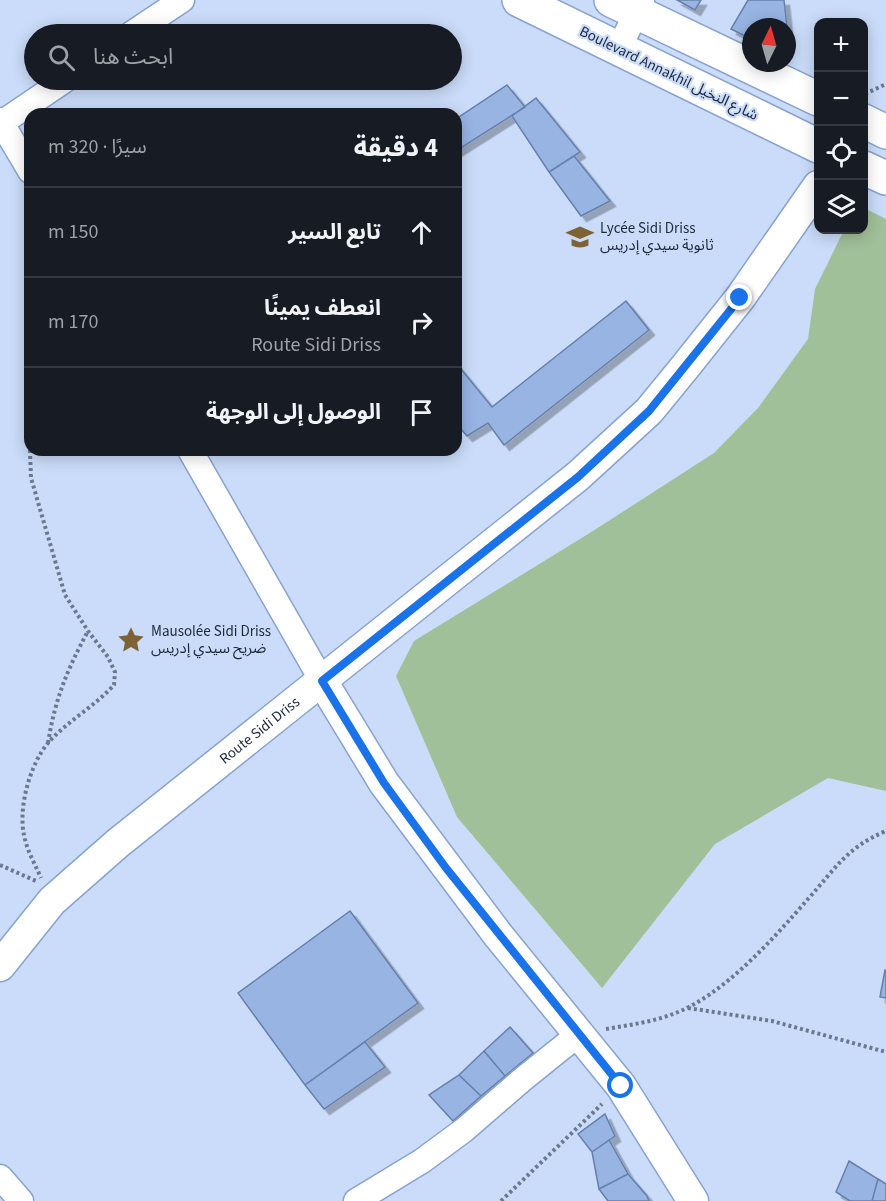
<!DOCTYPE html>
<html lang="ar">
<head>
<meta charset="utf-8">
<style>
  body { margin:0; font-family:"Source Sans 3","Noto Sans Arabic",sans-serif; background:#20242c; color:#f1f3f6; direction:rtl }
  .controls { position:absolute; right:18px; top:18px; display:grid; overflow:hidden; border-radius:12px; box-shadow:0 3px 15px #0003 }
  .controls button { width:54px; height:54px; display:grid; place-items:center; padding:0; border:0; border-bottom:2px solid #363941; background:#171b24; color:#f1f3f6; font:30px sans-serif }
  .compass { position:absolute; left:742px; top:18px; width:54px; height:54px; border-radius:50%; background:#171b24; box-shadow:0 3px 15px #0003; rotate:5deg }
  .stop { position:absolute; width:18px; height:18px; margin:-14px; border:4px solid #1a73e8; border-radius:50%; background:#fff }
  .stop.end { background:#1a73e8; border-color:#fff; box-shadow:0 2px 6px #0008 }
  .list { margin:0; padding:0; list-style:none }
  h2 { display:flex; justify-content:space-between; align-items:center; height:78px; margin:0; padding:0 24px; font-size:26px }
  h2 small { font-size:20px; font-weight:400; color:#9ea1a6 }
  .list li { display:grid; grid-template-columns:39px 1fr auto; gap:18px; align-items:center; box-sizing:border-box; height:90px; padding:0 24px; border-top:2px solid #363941 }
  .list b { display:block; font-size:22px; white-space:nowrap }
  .list p { margin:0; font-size:20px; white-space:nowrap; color:#9ea1a6 }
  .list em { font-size:20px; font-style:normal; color:#9ea1a6 }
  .icon { flex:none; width:33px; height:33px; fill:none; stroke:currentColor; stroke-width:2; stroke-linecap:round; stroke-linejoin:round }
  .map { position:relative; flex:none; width:886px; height:1201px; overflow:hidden; direction:ltr }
  .search { position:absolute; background:#171b24; box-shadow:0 3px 15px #0003; left:24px; top:24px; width:438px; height:66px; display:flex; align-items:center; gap:15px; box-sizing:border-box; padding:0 21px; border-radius:33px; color:#9ea1a6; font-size:22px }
  .panel { position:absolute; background:#171b24; box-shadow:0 3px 15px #0003; left:24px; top:108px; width:438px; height:348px; border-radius:18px; direction:rtl }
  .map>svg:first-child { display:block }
  .green { fill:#a0c099 }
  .building { fill:#97b4e3; stroke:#6580ab; stroke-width:1.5; filter:url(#shadow) }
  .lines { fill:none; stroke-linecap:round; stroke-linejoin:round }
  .minor-casing { stroke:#87a3d1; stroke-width:27 }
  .tertiary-casing { stroke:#87a3d1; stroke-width:33 }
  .secondary-casing { stroke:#87a3d1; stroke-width:36 }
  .path { stroke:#6b7990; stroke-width:4; stroke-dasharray:3 3; stroke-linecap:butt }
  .minor { stroke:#fff; stroke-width:24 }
  .tertiary { stroke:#fff; stroke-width:30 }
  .secondary { stroke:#fff; stroke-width:33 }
  .route { stroke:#1a73e8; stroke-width:8 }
  .labels { text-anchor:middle; stroke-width:4.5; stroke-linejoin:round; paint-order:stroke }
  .street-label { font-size:15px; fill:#1d283a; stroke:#cadcf9 }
  .poi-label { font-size:15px; fill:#1d283a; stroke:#cadcf9; text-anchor:start }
</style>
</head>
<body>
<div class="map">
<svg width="886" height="1201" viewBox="0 0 886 1201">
  <defs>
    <filter id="shadow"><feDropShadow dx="5.5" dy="5.5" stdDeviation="0" flood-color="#0004"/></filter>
  </defs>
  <rect width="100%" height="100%" fill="#cadcf9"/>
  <path class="green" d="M864,208L886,219V791L828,778L715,844L602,988L457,817L396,676L414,641L593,531L714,453L758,408L808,339L815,289L844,230H864Z"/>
  <path class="building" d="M677,0H701L695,10Z
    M748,0H784L787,27H751V39L731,29Z
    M507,85L525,107L456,151V119Z
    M536,98L580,152L549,172L512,116Z
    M574,156L610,201L581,216L549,172Z
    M626,301L649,330L504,445L488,423L467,436L456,423V363L492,407Z
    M350,911L418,1003L305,1085L238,993Z
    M885,970H886V998L880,997Z
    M510,1027L533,1053L505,1076L484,1051Z
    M365,1042L385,1067L324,1109L305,1085Z
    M484,1051L505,1076L481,1096L459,1075Z
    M459,1075L481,1096L453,1121L429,1095Z
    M605,1114L615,1136L592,1152L578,1134Z
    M609,1140L628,1174L599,1189L592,1152Z
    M849,1161L878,1179L872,1201H850L836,1192Z
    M628,1174L647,1196L649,1201H608L599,1189Z
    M878,1179L886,1184V1201H872Z"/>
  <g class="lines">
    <defs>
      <path id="minor" d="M131,34L182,0
        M619,49L642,0
        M0,120L30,171
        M0,124L65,80
        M190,450L322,681
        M0,1177L21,1201
        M356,1201L422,1161L464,1130L523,1079L579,1034"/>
      <g id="tertiary">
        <path d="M322,681L384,783L498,935L621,1086L693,1201"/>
        <path id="s1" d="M0,966L52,901L118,843L578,476L649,411L685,367L740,298L818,186"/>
      </g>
      <path id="secondary" d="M519,0L818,146
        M611,0L818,99
        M864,121L886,132
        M864,168L886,178"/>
    </defs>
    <use href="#minor" class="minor-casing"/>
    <use href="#tertiary" class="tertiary-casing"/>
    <use href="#secondary" class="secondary-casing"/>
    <path class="path" d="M865,94L886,84
      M30,441V446
      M30,450L31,478L65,595L88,631L108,657L115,672L114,685C95,706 65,723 48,743C30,764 18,808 24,835C27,851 35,864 41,878
      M48,743C55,699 67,670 88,631
      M0,865L36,881
      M688,1008L772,1021L886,1052
      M606,1029C629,1025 652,1022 673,1014C723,996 774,938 808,899C835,869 847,847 886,831
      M501,1201L602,1104"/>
    <use href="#minor" class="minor"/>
    <use href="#tertiary" class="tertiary"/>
    <use href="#secondary" class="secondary"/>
  </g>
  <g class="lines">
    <path class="route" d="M621,1086L446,868L384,783L322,681L578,477L649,411L740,298"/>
  </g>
  <defs>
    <symbol id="school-bare" viewBox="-9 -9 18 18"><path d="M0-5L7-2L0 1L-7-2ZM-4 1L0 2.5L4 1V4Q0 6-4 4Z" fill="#7d6234" stroke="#cadcf9" stroke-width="2.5" paint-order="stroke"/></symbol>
    <symbol id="sight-bare" viewBox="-9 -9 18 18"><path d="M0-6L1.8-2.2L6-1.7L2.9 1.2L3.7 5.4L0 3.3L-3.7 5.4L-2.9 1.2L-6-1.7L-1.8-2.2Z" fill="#7d6234" stroke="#cadcf9" stroke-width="2.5" paint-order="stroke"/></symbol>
  </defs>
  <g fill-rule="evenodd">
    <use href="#school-bare" x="561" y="218" width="38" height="38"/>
    <use href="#sight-bare" x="112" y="621" width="38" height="38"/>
  </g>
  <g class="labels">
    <g class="street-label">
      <text transform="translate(669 73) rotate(26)" y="5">Boulevard Annakhil شارع النخيل</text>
      <text dy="5" stroke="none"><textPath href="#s1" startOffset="352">Route Sidi Driss</textPath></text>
    </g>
    <g class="poi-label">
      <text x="600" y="233">Lycée Sidi Driss<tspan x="600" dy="17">ثانوية سيدي إدريس</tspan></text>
      <text x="151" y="636">Mausolée Sidi Driss<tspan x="151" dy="17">ضريح سيدي إدريس</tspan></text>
    </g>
  </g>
</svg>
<div class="controls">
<button>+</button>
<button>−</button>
<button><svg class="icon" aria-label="locate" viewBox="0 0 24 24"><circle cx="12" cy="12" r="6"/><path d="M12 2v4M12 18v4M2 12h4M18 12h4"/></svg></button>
<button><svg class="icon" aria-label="layers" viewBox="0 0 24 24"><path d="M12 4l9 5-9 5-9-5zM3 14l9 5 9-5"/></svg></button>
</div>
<svg class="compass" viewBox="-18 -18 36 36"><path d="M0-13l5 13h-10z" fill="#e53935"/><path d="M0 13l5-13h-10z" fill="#9ea1a6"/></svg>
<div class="stop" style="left:621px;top:1086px"></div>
<div class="stop end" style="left:740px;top:298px"></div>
<div class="search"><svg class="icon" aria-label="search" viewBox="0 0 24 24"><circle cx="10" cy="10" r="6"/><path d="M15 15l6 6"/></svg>ابحث هنا</div>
<section class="panel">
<h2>4 دقيقة<small>سيرًا · 320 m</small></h2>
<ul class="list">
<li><svg class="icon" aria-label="ahead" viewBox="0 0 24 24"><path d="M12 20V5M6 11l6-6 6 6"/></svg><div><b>تابع السير</b></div><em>150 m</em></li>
<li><svg class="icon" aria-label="right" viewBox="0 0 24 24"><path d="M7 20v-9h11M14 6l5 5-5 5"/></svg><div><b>انعطف يمينًا</b><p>Route Sidi Driss</p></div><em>170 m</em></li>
<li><svg class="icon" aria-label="arrive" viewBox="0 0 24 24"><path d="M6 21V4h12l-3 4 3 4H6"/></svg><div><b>الوصول إلى الوجهة</b></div></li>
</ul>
</section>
</div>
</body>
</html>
